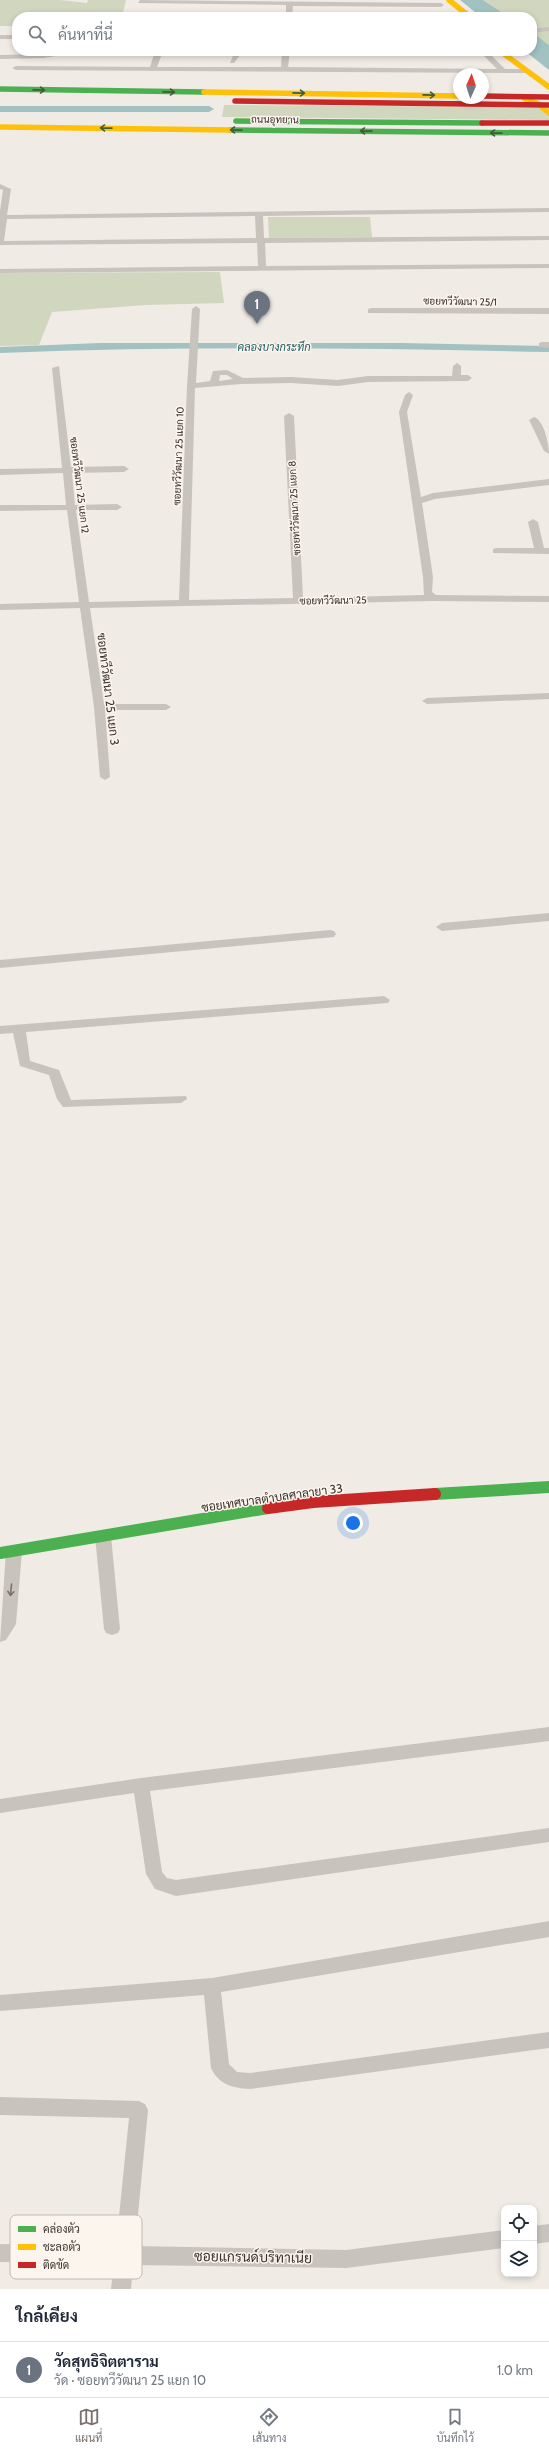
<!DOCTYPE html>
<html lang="th">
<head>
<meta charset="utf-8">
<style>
  body { margin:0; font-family:Cabin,Sarabun,sans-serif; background:#f2f2f3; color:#1f2937 }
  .controls { position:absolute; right:12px; bottom:12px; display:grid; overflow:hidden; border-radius:8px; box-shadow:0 2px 6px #0003 }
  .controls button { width:36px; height:36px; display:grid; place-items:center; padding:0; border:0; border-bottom:1px solid #e0e1e3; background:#fff; color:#1f2937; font:20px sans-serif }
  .compass { position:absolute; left:453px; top:68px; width:36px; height:36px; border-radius:50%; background:#fff; box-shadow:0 2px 6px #0003; rotate:3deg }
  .you { position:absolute; left:353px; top:1523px; width:14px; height:14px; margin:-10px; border:3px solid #fff; border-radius:50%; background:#1a73e8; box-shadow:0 0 0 6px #1a73e833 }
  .badge { display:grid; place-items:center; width:26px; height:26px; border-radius:50%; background:#7a716c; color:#fff; font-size:13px; font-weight:700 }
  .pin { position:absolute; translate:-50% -33px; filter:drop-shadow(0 1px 2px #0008) }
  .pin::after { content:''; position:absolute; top:21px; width:14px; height:12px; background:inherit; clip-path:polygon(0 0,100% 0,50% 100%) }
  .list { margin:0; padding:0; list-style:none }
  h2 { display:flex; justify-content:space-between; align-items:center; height:52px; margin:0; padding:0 16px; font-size:17px }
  h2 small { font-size:13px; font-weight:400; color:#747a83 }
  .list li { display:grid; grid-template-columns:26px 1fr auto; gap:12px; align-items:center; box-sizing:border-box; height:56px; padding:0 16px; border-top:1px solid #e0e1e3 }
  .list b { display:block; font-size:15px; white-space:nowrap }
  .list p { margin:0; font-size:13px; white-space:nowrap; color:#747a83 }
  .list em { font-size:13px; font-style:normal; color:#747a83 }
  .icon { flex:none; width:22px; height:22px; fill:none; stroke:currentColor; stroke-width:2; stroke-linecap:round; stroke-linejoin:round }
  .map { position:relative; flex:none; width:549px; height:2289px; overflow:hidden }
  .search { position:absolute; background:#fff; box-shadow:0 2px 6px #0003; left:12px; right:12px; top:12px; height:44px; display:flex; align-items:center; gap:10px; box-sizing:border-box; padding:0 14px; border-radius:16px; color:#747a83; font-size:15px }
  .sheet { height:108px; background:#fff }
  nav { display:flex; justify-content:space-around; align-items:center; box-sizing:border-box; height:56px; border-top:1px solid #e0e1e3; background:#fff; font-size:11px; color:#747a83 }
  nav a { display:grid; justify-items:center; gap:2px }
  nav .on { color:#7a716c }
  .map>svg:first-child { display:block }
  .green { fill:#d1d6bf }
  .water { fill:#a1c2c1 }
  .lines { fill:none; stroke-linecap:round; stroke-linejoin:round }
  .canal { fill:#a1c2c1; fill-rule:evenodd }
  .street { fill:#c9c3be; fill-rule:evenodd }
  .fast-far1 { stroke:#4caf50; stroke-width:5.5 }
  .fast { stroke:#4caf50; stroke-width:12 }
  .slow { stroke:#ffc107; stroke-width:5.5 }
  .jam-far1 { stroke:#c62828; stroke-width:5.5 }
  .jam { stroke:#c62828; stroke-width:12 }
  .fast-bridge { stroke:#4caf50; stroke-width:5.5 }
  .jam-bridge { stroke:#c62828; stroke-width:5.5 }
  .oneway { stroke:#415c38 }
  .oneway2 { stroke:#7b726d }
  .labels { text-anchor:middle; stroke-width:3; stroke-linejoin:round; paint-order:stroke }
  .far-street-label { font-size:10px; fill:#3b302b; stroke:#fbf5ee }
  .far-water-label { font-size:11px; font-style:italic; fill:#1f5a5e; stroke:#fbf5ee }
  .street-label { font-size:12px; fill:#3b302b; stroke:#fbf5ee }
  .near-street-label { font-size:14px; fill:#3b302b; stroke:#fbf5ee }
  .key { fill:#fbf5ee; stroke:#c1bab4; stroke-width:1 }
  .key-label { font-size:11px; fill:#3b302b }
</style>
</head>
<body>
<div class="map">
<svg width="549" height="2289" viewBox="0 0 549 2289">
  <rect width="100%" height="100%" fill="#f0ebe5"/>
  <path class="green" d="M0,0H60L87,3L88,0H126L122,17H17V26H0Z
    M483,0H549V45L532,32V17H509Z
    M224,105L549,107V120L222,117Z
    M268,217H370L372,237L269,238Z
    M220,272L224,303L146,305L52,312L39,345L0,346V273Z"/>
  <path class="water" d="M460,0H483L509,17H481Z
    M532,32L549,45V70L525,51H532Z"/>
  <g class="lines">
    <path class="canal" d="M0,106H209L214,109L209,112H0Z
      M100,343H402L549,346V352C366,348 183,346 0,353V347Z"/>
    <path class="street" d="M140,0L441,3L444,5L441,7L293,6L292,17H286V5L138,3Z
      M549,27V31L532,33V29Z
      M0,35H17V39H0Z
      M65,51H84L44,58L0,59V55L44,54Z
      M155,51H163L157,67H281L282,51H290L288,67L497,69L479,51H487L505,69H527L531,71L527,73L16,70L12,68L16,66L150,67Z
      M235,51H243L234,63H230Z
      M0,184L11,189L7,215L549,208V212L263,216L264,238L549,236V240L265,243L266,266L549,264V268L0,273V269L258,266L257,243L0,245V211L3,190L0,189ZM255,216L256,238L4,241L7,219Z
      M196,306L200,309L196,383L210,381L213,371L227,370L243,378L291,377L338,380L368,376H452L453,366L457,363L461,366V375H468L472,378L468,381L368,382L338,386L291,383L241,384L195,388L189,600L293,598L284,416L289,413L294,416L303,598L424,595L423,577L399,412L405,395L409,392L413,395L407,412L421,497L433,493L549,479V485L435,499L422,503L433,577L432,592L436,595L549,596V602L433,601L90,608L104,704H166L171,707L166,710H105L110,777L105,780L100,777L94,707L80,608L0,610V604L79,602L67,510L0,511V505H66L63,473L0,475V469L62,468L52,368L59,366L71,467L124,466L129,469L124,472L72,473L75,505L117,504L122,507L117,510H76L89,602L179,600L187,386L192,309ZM220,375H227L233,379L219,381Z
      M371,308H549V314L368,313V309Z
      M542,342H549V348L539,347V343Z
      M534,417C544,420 549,444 549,454L544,451L529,420Z
      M533,519L538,522L544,548H549V554L493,553V549L496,548H534L528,522Z
      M549,693V699L427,704L422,701L427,698Z
      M549,913V921L442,931L436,927L442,923Z
      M330,930L334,931L336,934L334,937L0,968V960Z
      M384,996L390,1000L388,1003L26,1032L30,1061L59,1070L71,1100L186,1096L187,1099L181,1103L63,1107L57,1099L49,1075L20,1066L13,1033L0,1034V1026Z
      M103,1530L108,1532L111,1536L120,1629L118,1633L112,1635L106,1633L104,1629L95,1536L98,1532Z
      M14,1545L19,1547L22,1551L16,1624L6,1640L0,1642L6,1551L9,1547Z
      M549,1727V1741L150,1791L162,1872L167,1878L176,1880L549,1828V1842L176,1896L155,1889L146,1874L134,1793L0,1813V1799L141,1778Z
      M549,1921V1937L221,1992L229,2064L237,2072L250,2073L549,2032V2048L250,2089C233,2088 219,2085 211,2068L204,1995L0,2011V1995L212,1978Z
      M0,2097L139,2101L145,2104L148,2110L135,2246L346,2250L504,2230V2248L346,2268L133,2265L131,2289H111L114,2264L0,2262V2244L116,2246L129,2118L0,2115Z
      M549,2224V2242L534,2244V2226Z"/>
    <path class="fast-far1" d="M0,89L204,92
      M230,130L549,133"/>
    <path class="fast" d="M435,1494L549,1487
      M0,1553L268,1508"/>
    <path class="slow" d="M449,0L470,17
      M500,51L549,87
      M204,92L459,96
      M525,99L537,103L549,113
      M0,127L230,130"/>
    <path class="jam-far1" d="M483,96L549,97"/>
    <path class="jam" d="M268,1508L313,1502L435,1494"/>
    <path class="fast-bridge" d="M236,121L482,123"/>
    <path class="jam-bridge" d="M235,101L549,105
      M482,123H549"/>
  </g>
  <defs><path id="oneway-shaft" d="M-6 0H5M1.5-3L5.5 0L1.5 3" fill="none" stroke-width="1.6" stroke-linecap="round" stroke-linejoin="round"/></defs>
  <g class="oneway">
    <use href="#oneway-shaft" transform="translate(39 90) rotate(1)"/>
    <use href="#oneway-shaft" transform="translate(169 92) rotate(1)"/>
    <use href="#oneway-shaft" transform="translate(299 93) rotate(1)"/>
    <use href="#oneway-shaft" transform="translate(429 95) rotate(1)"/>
    <use href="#oneway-shaft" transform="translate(106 128) rotate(-179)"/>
    <use href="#oneway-shaft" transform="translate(236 130) rotate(-179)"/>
    <use href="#oneway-shaft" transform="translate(366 131) rotate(-179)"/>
    <use href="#oneway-shaft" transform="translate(496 133) rotate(-179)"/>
  </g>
  <use class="oneway2" href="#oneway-shaft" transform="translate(11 1590) rotate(95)"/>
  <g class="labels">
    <g class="far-street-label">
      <text transform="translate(275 119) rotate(1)" y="4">ถนนอุทยาน</text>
      <text transform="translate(460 301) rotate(1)" y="4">ซอยทวีวัฒนา 25/1</text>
      <text transform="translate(178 456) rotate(-88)" y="4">ซอยทวีวัฒนา 25 แยก 10</text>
      <text transform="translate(80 485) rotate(83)" y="4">ซอยทวีวัฒนา 25 แยก 12</text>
      <text transform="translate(294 508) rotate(-93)" y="4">ซอยทวีวัฒนา 25 แยก 8</text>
      <text transform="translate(333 600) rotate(-1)" y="4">ซอยทวีวัฒนา 25</text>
    </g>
    <g class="far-water-label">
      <text x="274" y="351">คลองบางกระทึก</text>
    </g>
    <g class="street-label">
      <text transform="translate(108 689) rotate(83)" y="4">ซอยทวีวัฒนา 25 แยก 3</text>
      <text transform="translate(272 1498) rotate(-8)" y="4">ซอยเทศบาลตำบลศาลายา 33</text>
    </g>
    <g class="near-street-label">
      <text transform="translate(253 2257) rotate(1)" y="5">ซอยแกรนด์บริทาเนีย</text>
    </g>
  </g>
  <rect x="10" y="2215" width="132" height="64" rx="6" class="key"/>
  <rect x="18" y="2226" width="18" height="6" fill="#4caf50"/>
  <rect x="18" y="2244" width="18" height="6" fill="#ffc107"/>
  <rect x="18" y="2262" width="18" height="6" fill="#c62828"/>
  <g class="key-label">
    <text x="43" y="2233">คล่องตัว</text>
    <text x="43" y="2251">ชะลอตัว</text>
    <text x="43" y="2269">ติดขัด</text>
  </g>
</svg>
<div class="controls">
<button><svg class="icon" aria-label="locate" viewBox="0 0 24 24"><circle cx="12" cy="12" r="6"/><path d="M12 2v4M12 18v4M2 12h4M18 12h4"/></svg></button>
<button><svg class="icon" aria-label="layers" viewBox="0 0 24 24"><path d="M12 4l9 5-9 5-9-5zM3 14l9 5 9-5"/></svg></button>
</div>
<svg class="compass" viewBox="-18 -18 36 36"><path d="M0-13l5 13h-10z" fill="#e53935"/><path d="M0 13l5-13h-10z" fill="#747a83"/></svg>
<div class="you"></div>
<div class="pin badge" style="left:257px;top:324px;background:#6b7280">1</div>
<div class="search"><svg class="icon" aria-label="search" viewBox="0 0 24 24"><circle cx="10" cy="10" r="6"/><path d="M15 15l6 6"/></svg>ค้นหาที่นี่</div>
</div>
<section class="sheet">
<h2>ใกล้เคียง<small></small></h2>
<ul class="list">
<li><span class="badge" style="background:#6b7280">1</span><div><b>วัดสุทธิจิตตาราม</b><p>วัด · ซอยทวีวัฒนา 25 แยก 10</p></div><em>1.0 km</em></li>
</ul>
</section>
<nav>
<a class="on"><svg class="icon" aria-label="map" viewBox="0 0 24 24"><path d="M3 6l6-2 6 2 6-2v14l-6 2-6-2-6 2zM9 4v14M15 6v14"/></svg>แผนที่</a>
<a><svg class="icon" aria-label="directions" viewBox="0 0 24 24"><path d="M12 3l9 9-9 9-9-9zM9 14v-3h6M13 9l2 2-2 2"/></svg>เส้นทาง</a>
<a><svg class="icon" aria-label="saved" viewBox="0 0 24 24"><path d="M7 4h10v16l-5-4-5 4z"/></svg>บันทึกไว้</a>
</nav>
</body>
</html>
